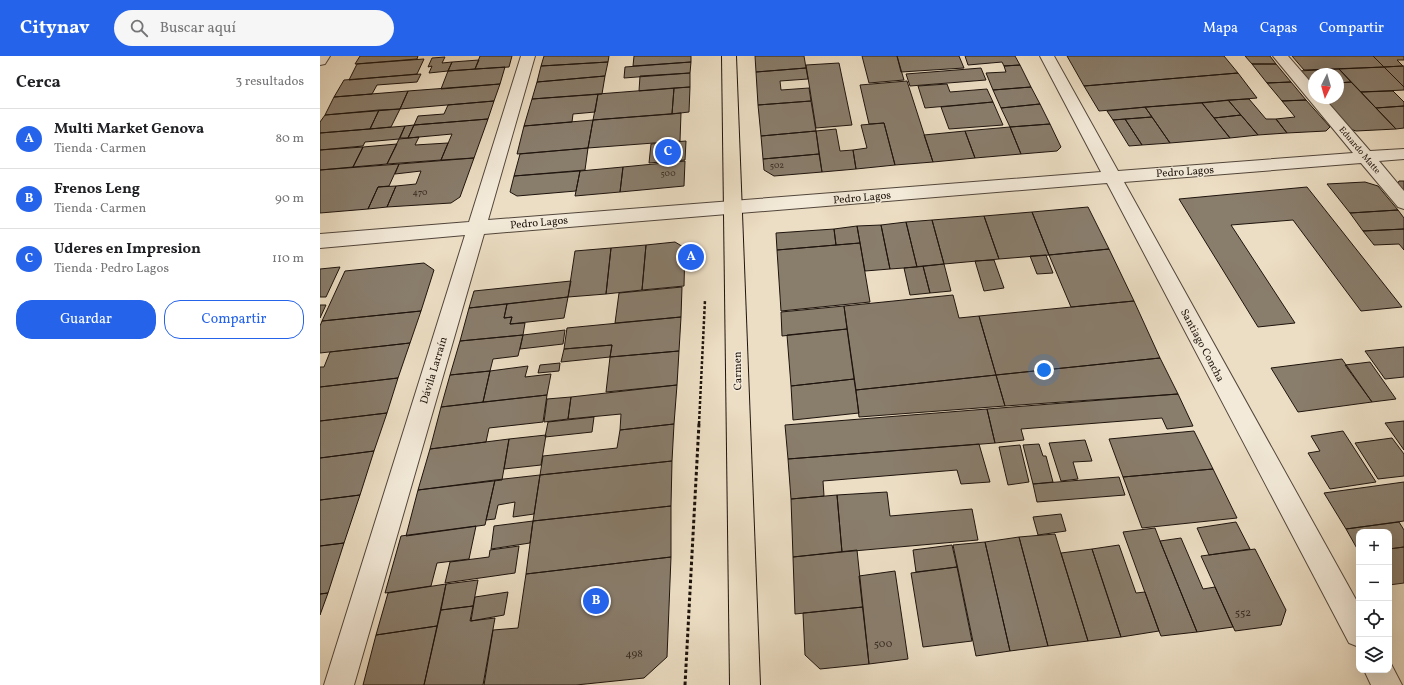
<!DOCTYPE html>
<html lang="es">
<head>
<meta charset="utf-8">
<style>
  body { margin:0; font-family:Vollkorn,serif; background:#f6f6f6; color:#202124 }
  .controls { position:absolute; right:12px; bottom:12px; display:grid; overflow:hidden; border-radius:8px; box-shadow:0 4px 16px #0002 }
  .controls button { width:36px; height:36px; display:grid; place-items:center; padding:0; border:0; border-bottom:1px solid #e0e0e0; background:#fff; color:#202124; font:20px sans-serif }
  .compass { position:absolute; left:988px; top:12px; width:36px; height:36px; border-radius:50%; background:#fff; box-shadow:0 4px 16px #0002; rotate:185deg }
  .you { position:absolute; left:724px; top:314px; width:14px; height:14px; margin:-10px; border:3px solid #fff; border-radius:50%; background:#1a73e8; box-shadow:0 0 0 6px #1a73e833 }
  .badge { display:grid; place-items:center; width:26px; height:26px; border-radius:50%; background:#2563eb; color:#fff; font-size:13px; font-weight:700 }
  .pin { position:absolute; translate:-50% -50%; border:2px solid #fff; box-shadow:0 1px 4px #0006 }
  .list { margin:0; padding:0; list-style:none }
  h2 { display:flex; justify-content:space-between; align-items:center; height:52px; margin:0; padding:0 16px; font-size:17px }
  h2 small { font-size:13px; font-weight:400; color:#757577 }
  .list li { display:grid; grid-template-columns:26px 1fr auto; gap:12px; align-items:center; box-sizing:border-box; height:60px; padding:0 16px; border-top:1px solid #e0e0e0 }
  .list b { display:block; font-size:15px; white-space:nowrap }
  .list p { margin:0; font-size:13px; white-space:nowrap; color:#757577 }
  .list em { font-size:13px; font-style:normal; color:#757577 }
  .actions { display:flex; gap:8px; padding:12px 16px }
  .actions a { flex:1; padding:9px 0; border:1px solid #2563eb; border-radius:16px; text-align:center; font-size:14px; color:#2563eb }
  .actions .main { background:#2563eb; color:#fff }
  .icon { flex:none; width:22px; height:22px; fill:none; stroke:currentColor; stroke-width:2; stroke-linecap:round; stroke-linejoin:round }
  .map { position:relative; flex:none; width:1084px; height:629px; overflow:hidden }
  header { display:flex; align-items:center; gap:24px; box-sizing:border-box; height:56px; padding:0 20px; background:#2563eb; color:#fff }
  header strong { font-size:19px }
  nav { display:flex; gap:22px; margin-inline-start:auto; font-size:14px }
  .search { width:280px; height:36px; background:#f6f6f6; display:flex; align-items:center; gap:10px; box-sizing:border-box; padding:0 14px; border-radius:22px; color:#757577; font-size:15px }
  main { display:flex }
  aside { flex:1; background:#fff }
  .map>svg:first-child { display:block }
  .building { fill:#897d6c; stroke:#1e140d }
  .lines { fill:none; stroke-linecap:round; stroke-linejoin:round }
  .minor-casing { stroke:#52463b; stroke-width:2 }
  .major-casing { stroke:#1e140d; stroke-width:2 }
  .path-far1 { stroke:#1e140d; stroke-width:2.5; stroke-dasharray:3 2; stroke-linecap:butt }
  .path { stroke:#1e140d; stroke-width:3; stroke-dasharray:3.5 2.5; stroke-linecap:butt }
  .minor { fill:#f3ead9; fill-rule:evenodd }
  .major { fill:#ecdec4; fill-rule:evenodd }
  .labels { text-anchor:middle; stroke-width:3; stroke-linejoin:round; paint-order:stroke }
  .far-street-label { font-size:9px; fill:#1e140d; stroke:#f3ead9 }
  .number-label { font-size:9px; fill:#392e25 }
  .street-label { font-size:11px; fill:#1e140d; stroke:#f3ead9 }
  .near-number-label { font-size:11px; fill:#392e25 }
</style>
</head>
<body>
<header>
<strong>Citynav</strong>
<div class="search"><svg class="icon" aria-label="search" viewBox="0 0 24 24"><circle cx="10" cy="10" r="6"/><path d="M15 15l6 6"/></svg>Buscar aquí</div>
<nav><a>Mapa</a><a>Capas</a><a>Compartir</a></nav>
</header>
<main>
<aside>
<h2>Cerca<small>3 resultados</small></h2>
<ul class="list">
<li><span class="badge">A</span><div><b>Multi Market Genova</b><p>Tienda · Carmen</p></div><em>80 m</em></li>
<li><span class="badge">B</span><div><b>Frenos Leng</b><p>Tienda · Carmen</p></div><em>90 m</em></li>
<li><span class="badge">C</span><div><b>Uderes en Impresion</b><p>Tienda · Pedro Lagos</p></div><em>110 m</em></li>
</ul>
<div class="actions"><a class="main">Guardar</a><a>Compartir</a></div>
</aside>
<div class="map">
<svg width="1084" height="629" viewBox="0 0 1084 629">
  <rect width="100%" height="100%" fill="#ecdec4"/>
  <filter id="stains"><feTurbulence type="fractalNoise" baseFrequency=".005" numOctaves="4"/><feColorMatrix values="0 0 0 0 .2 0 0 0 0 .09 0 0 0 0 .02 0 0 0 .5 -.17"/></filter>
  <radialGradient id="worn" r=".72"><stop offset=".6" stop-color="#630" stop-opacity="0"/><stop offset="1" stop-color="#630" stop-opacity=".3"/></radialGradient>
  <path class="building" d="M40,0H98L97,3L35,8Z
    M160,0H192L189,11L155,13Z
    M224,0H289L288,6L221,10Z
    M314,0H371V6L313,10Z
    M435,0H484L486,12L436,16Z
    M542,0H577L584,24L549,27Z
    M577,0H639L644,12L581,16Z
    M645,0H695L700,9L684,10L682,6L648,9Z
    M747,0H904L918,17L764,30Z
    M925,0H950L956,8H932Z
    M972,0H1053L1064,11L984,14Z
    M1053,0H1084V4H1077L1083,10L1064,11Z
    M125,1L122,7L132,6L128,15L109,17L112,10L108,11L112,2Z
    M104,3L97,18L29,24L37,8Z
    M159,4L155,13L128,15L132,6Z
    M288,6L285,20L217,26L221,10Z
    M371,6L370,17L304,22L305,11Z
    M519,7L532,69L496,72L486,9Z
    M932,8H956L971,26L947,27Z
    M700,9L711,31L673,34L666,17L686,16L684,10Z
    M1083,10H1084V31L1064,11Z
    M185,11L180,28L121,33L128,15Z
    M1064,11L1084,31V34L1041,36L1019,13Z
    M486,12L488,23L460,25L461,34L489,32L491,45L438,49L436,16Z
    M661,12L666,24L590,30L586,18Z
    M1019,13L1031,26L1018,27V18H994V28H989L978,15Z
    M370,17V31L319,35L320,20Z
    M918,17L937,42L779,55L764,30Z
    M101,18L97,26L57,29L52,38L14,41L24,24Z
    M285,20L282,38L212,43L217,26Z
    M587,25L613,106L575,109L564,67L549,68L540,29Z
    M971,26L986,44L962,45L947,27Z
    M1031,26L1076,73L1036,75L1027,72L1001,42H1018V27Z
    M180,28L174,45L80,53L88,35Z
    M627,28L630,36L667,33L673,46L605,52L598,30Z
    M370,31L369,56L352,58L354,32Z
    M711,31L720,48L681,52L673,34Z
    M354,32L352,58L273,64L278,38Z
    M88,35L80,53L5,59L14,41Z
    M1073,35L1084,46V50L1056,52L1041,36Z
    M278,38L275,56L253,58L252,66L204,70L212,43Z
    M929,43L946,63H956L967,77L938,79L908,44Z
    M908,44L921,59L894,62L882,47Z
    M986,44L1010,71L1006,75L967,77L956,63L975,61L962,45Z
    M174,45L168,63L94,69L98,60L124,58L128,49Z
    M491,45L496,75L441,80L438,49Z
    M673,46L683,69L629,73L621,51Z
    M882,47L910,82L850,87L825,51Z
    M720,48L730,68L690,71L681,52Z
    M1084,50V72L1076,73L1056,52Z
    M825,51L832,61L793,64L787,55Z
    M80,53L71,71L50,73L59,54Z
    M59,54L50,73L0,77V66L5,59Z
    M361,57L360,85L268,92L273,64Z
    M921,59L938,79L910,82L894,62Z
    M832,61L850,87L822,89L805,63Z
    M168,63L154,102L121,104L132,78L88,82L94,69Z
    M805,63L822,89L809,90L793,64Z
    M273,64L268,92L197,98L204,70Z
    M564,67L575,109L536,113L533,94L547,92L541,69Z
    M730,68L741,91L737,95L701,98L690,71Z
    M94,69L88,82H80L85,70Z
    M85,70L79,83L45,86L43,90L0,94V77Z
    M690,71L701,98L655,102L645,75Z
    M516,73L520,95L533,94L536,113L502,116L496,75Z
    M496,75L499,98L443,103L441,80Z
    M645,75L655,102L613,106L604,79Z
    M99,81L95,89L128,87L121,104L67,108L79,83Z
    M366,85L365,104L329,107L331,88Z
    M77,88L67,108L33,111L43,91Z
    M43,91L33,111L0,114V94Z
    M268,92L265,114L194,120L200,98Z
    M499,98L502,116L454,120L444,114L443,103Z
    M154,102L140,141L131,147L67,151L76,130L96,128L101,115L75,118L79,108Z
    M365,105L364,130L300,136L303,111Z
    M79,108L69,130L58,131L48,153L0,157V114Z
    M303,111L300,136L255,140L260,115Z
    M260,115L256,135L197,140L190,136L194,120Z
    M1079,125H1084V139L1076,130Z
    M1045,126L1058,130L1078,154L1030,157L1007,128Z
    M76,130L67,151L48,153L58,131Z
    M987,131L1082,251L1041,255L973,164L911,169L975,267L938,271L859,143Z
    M768,151L789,193L729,199L712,156Z
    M1078,154L1084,162V173L1043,175L1030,157Z
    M712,156L729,199L679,203L664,160Z
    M664,160L679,203L624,208L612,164Z
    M612,164L624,208L597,211L586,166Z
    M586,166L597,211L570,213L561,169Z
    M561,169L570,213L545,215L537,170Z
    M537,170L540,187L516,189L514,173Z
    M514,173L516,189L457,194L456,177Z
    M1084,173V194L1079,188L1054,189L1043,175Z
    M355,186L365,192L364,230L322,234L326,189Z
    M540,187L550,246L461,255L457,194Z
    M326,189L322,234L286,238L291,192Z
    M291,192L286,238L248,241L255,195Z
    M789,193L814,245L751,251L729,199Z
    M726,199L733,217L717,218L710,200Z
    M674,204L684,232L664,235L655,205Z
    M104,207L114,214L101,255L2,265L25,215Z
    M624,208L631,235L610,237L603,210Z
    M603,210L610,237L590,239L584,212Z
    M20,211L6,241H0V213Z
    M251,225L248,241L149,252L154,235Z
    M362,231L361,261L295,267L299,237Z
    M633,239L639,262L659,260L676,319L536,334L524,250Z
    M248,241L244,262L190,268L192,261L184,262L187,248Z
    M814,245L840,302L676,319L659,260Z
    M187,248L184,262L192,261L190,268L205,267L203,279L140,285L149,252Z
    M0,249H6L0,262Z
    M524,250L527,273L462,280L461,256Z
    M101,255L90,287L0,297V270L2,265Z
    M361,261L359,295L290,301L292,289L244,293L247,272Z
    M527,273L534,323L471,330L467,279Z
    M245,274L243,288L200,293L203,279Z
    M203,279L198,300L173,303L170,315L130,319L140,285Z
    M90,287L78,322L0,331V311H4L10,296Z
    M292,289L290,301L241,306L244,293Z
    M1084,291V321L1065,323L1045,295Z
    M359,295L357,329L286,336L290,301Z
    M840,302L858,338L685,350L676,319Z
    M1022,303L1052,346L978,356L951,312Z
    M1050,306L1076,343L1052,346L1025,309Z
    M240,307L239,315L218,317L220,309Z
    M208,310L205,321L231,318L227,339L163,346L170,315Z
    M170,315L163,346L121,351L130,319Z
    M676,319L685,350L539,361L536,334Z
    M78,322L67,357L0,365V331Z
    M534,323L539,357L473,364L471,330Z
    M357,329L354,368L300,374L301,358L248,363L251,341Z
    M858,338L873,370L847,373L842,362L701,373L704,384L675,387L667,353Z
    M227,339L223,366L169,372L166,386L110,393L121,351Z
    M251,341L248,363L224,366L227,343Z
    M667,353L675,387L468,403L465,369Z
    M67,357L54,395L0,402V365Z
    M274,361L272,376L225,381L228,366Z
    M1084,365V394L1065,367Z
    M354,368L352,405L220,419L223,400L297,392L300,374Z
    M874,375L893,413L803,421L789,383Z
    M1023,375L1056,426L1010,433L988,397L1000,395L991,380Z
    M226,379L221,409L184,413L189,383Z
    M1072,382L1084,398V420L1058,423L1035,387Z
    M189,383L182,424L98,434L110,393Z
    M765,384L772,405L753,406L758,423L741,425L729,387Z
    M659,388L670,426L641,428L637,414L503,425L504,440L471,443L468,403Z
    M719,388L723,400H726L733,426L713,428L703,389Z
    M700,389L709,426L688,429L679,391Z
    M54,395L40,439L0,444V402Z
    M352,405L351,450L213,465L220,419Z
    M893,413L917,462L822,472L803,421Z
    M220,419L214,458L193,461L195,446L178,449L175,463L166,464L175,424Z
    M799,421L805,439L717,446L713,428Z
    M175,424L165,469L86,480L98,434Z
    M1084,426V465L1026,473L1004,437Z
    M567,436L570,460L652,453L658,484L522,496L517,439Z
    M40,439L24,487L0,490V444Z
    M517,439L522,496L473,501L471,443Z
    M351,450V501L206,518L213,465Z
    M741,458L746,475L718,479L713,461Z
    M213,465L210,487L171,493L174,470Z
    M916,466L930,493L889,499L877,472Z
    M1079,466L1084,474V491L1069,493V476H1039V496L1026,473Z
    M156,470L149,503L117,507L111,530L65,537L81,480Z
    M835,472L840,485L877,576L841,580L839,575L803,476Z
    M735,478L768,585L728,590L699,481Z
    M699,481L728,590L690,595L665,486Z
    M861,482L883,533L895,531L913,571L877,576L840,485Z
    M665,486L690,595L656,600L633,489Z
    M24,487L8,537L0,538V490Z
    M632,489L637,511L596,516L593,494Z
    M799,489L816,537L825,536L839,575L801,581L772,493Z
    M199,490L195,517L125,527L130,506L169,501L170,494Z
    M1084,491V527L1069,529V493Z
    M772,493L801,581L768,585L741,497Z
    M935,493L966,554L961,569L915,575L881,500Z
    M537,494L543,551L475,558L473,501Z
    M351,501L347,601L324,622L256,629H164L173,574L198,572L206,518Z
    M637,511L652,585L603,591L591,517Z
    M575,515L588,603L549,608L539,520Z
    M158,524L153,550L121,554L126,528Z
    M126,528L117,570L56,579L68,537Z
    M188,536L184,559L151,565L155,541Z
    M8,537L0,559V538Z
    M153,550L150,565L175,562L163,629H104L121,554Z
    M543,551L549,608L500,613L485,599L483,557Z
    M117,570L104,629H43L56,579Z"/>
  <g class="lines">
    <defs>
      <path id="minor" d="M0,0H10L5,8L0,9Z
        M201,0H215L168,164L781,116L720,0H734L798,115L1033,97L953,0H968L994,30V42H1004L1050,95L1084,93V103L1059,105L1084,135V153L1078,151L1041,107L804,126L1039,549V591L1029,587L787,127L164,178L34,629H4L145,179L0,192V178L149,166Z
        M1069,604L1082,629H1051L1044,614H1069Z"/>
      <path id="major" d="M402,0H416L440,629H410Z"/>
    </defs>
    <use href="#minor" class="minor-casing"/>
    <use href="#major" class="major-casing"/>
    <path class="path-far1" d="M379,368L385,244"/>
    <path class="path" d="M365,629L379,367"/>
    <use href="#minor" class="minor"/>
    <use href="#major" class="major"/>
  </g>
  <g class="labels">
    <g class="far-street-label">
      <text transform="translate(1040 94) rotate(50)" y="3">Eduardo Matte</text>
    </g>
    <g class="number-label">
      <text x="457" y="112">502</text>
      <text x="348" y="120">500</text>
      <text x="100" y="139">470</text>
    </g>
    <g class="street-label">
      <text transform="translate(865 115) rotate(-4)" y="4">Pedro Lagos</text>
      <text transform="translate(542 141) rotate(-5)" y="4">Pedro Lagos</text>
      <text transform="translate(219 166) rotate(-5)" y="4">Pedro Lagos</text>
      <text transform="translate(883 289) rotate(62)" y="4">Santiago Concha</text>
      <text transform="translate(113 314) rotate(-73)" y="4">Dávila Larraín</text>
      <text transform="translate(417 315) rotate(-91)" y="4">Carmen</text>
    </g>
    <g class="near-number-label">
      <text x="923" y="560">552</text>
      <text x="563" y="591">500</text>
      <text x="314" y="601">498</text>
    </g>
  </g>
  <rect width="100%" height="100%" filter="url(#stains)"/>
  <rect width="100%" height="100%" fill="url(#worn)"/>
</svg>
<div class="controls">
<button>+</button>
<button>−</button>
<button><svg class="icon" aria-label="locate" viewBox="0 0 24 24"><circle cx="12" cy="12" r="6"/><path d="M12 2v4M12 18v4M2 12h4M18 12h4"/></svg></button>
<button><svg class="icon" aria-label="layers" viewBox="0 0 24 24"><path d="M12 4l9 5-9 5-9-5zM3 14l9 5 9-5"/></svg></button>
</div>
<svg class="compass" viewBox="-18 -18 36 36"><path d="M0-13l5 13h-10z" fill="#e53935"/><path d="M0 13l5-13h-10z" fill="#757577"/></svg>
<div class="you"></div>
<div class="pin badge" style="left:371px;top:201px">A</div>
<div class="pin badge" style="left:276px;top:545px">B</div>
<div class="pin badge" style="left:348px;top:96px">C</div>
</div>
</main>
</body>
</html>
